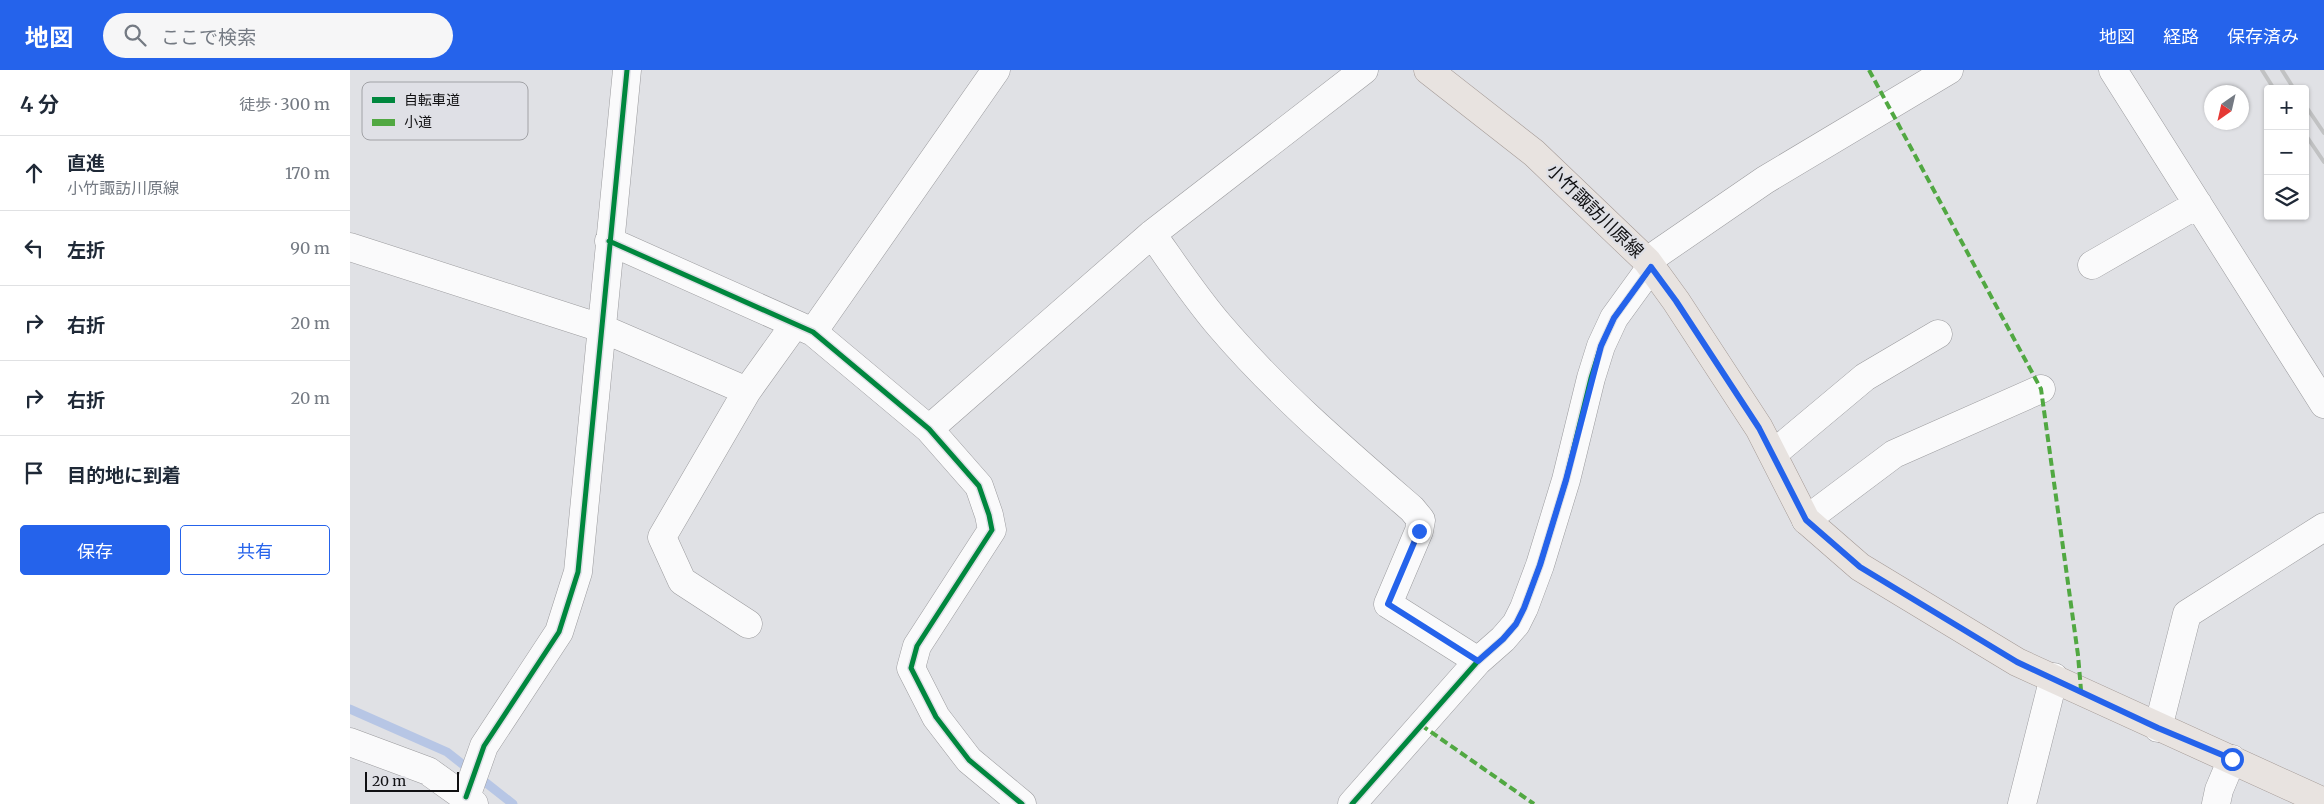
<!DOCTYPE html>
<html lang="ja">
<head>
<meta charset="utf-8">
<style>
  body { margin:0; font-family:Merriweather,"Noto Sans JP",serif; background:#f6f6f7; color:#1f2937 }
  .controls { position:absolute; right:15px; top:15px; display:grid; overflow:hidden; border-radius:5px; box-shadow:0 1px 4px #0004 }
  .controls button { width:45px; height:45px; display:grid; place-items:center; padding:0; border:0; border-bottom:1px solid #e0e1e3; background:#fff; color:#1f2937; font:25px sans-serif }
  .compass { position:absolute; left:1854px; top:15px; width:45px; height:45px; border-radius:50%; background:#fff; box-shadow:0 1px 4px #0004; rotate:214deg }
  .scale { position:absolute; left:15px; bottom:12px; width:94px; box-sizing:border-box; padding-left:5px; border:2px solid #101012; border-top:0; font-size:14px; line-height:18px; white-space:nowrap; color:#101012; -webkit-text-stroke:4px #dfe0e6; paint-order:stroke }
  .stop { position:absolute; width:15px; height:15px; margin:-11px; border:4px solid #2563eb; border-radius:50%; background:#fff }
  .stop.end { background:#2563eb; border-color:#fff; box-shadow:0 1px 5px #0008 }
  .list { margin:0; padding:0; list-style:none }
  h2 { display:flex; justify-content:space-between; align-items:center; height:65px; margin:0; padding:0 20px; font-size:21px }
  h2 small { font-size:16px; font-weight:400; color:#747a83 }
  .list li { display:grid; grid-template-columns:32px 1fr auto; gap:15px; align-items:center; box-sizing:border-box; height:75px; padding:0 20px; border-top:1px solid #e0e1e3 }
  .list b { display:block; font-size:19px; white-space:nowrap }
  .list p { margin:0; font-size:16px; white-space:nowrap; color:#747a83 }
  .list em { font-size:16px; font-style:normal; color:#747a83 }
  .actions { display:flex; gap:10px; padding:15px 20px }
  .actions a { flex:1; padding:11px 0; border:1px solid #2563eb; border-radius:5px; text-align:center; font-size:18px; color:#2563eb }
  .actions .main { background:#2563eb; color:#fff }
  .icon { flex:none; width:28px; height:28px; fill:none; stroke:currentColor; stroke-width:2; stroke-linecap:round; stroke-linejoin:round }
  .map { position:relative; flex:none; width:1974px; height:734px; overflow:hidden }
  header { display:flex; align-items:center; gap:30px; box-sizing:border-box; height:70px; padding:0 25px; background:#2563eb; color:#fff }
  header strong { font-size:24px }
  nav { display:flex; gap:28px; margin-inline-start:auto; font-size:18px }
  .search { width:350px; height:45px; background:#f6f6f7; display:flex; align-items:center; gap:12px; box-sizing:border-box; padding:0 18px; border-radius:28px; color:#747a83; font-size:19px }
  main { display:flex }
  aside { flex:1; background:#fff }
  .map>svg:first-child { display:block }
  .lines { fill:none; stroke-linecap:round; stroke-linejoin:round }
  .stream { stroke:#b7c6e5; stroke-width:9 }
  .minor-casing { stroke:#9b9b9e; stroke-width:29 }
  .major-casing { stroke:#a49a96; stroke-width:29 }
  .minor { stroke:#fafafb; stroke-width:28 }
  .major { stroke:#e8e3e0; stroke-width:28 }
  .rail { stroke:#c1c2c3; stroke-width:4 }
  .quiet { stroke:#51a842; stroke-width:4; stroke-dasharray:8 4; stroke-linecap:butt }
  .cycleway-casing { stroke:#dfe0e6; stroke-width:8 }
  .cycleway { stroke:#00873e; stroke-width:5 }
  .route { stroke:#2563eb; stroke-width:6 }
  .labels { text-anchor:middle; stroke-width:4.5; stroke-linejoin:round; paint-order:stroke }
  .street-label { font-size:18px; fill:#101012; stroke:#dfe0e6 }
  .key { fill:#dfe0e6; stroke:#a1a2a6; stroke-width:1 }
  .key-label { font-size:14px; fill:#101012 }
</style>
</head>
<body>
<header>
<strong>地図</strong>
<div class="search"><svg class="icon" aria-label="search" viewBox="0 0 24 24"><circle cx="10" cy="10" r="6"/><path d="M15 15l6 6"/></svg>ここで検索</div>
<nav><a>地図</a><a>経路</a><a>保存済み</a></nav>
</header>
<main>
<aside>
<h2>4 分<small>徒歩 · 300 m</small></h2>
<ul class="list">
<li><svg class="icon" aria-label="ahead" viewBox="0 0 24 24"><path d="M12 20V5M6 11l6-6 6 6"/></svg><div><b>直進</b><p>小竹諏訪川原線</p></div><em>170 m</em></li>
<li><svg class="icon" aria-label="left" viewBox="0 0 24 24"><path d="M17 20v-9H6M10 6l-5 5 5 5"/></svg><div><b>左折</b></div><em>90 m</em></li>
<li><svg class="icon" aria-label="right" viewBox="0 0 24 24"><path d="M7 20v-9h11M14 6l5 5-5 5"/></svg><div><b>右折</b></div><em>20 m</em></li>
<li><svg class="icon" aria-label="right" viewBox="0 0 24 24"><path d="M7 20v-9h11M14 6l5 5-5 5"/></svg><div><b>右折</b></div><em>20 m</em></li>
<li><svg class="icon" aria-label="arrive" viewBox="0 0 24 24"><path d="M6 21V4h12l-3 4 3 4H6"/></svg><div><b>目的地に到着</b></div></li>
</ul>
<div class="actions"><a class="main">保存</a><a>共有</a></div>
</aside>
<div class="map">
<svg width="1974" height="734" viewBox="0 0 1974 734">
  <rect width="100%" height="100%" fill="#e0e1e5"/>
  <g class="lines">
    <path class="stream" d="M0,639L97,682L163,734"/>
    <defs>
      <path id="minor" d="M1763,0L1974,334
        M802,164C824,195 845,227 870,256C928,324 995,381 1062,439L1071,450L1069,461L1038,534L1128,591
        M259,171L463,262L579,359L629,416L639,445L642,460L567,576L561,598L586,647L619,690L672,734
        M0,177L251,258L397,321
        M1297,191L1415,110L1599,0
        M1742,195L1848,134
        M463,262L646,0
        M579,359L802,164L1014,0
        M1423,384L1515,307L1588,264
        M1456,450L1544,384L1691,319
        M398,554L332,511L312,467L397,321L445,254
        M1808,658L1837,544L1974,457
        M0,672L78,701L124,734
        M116,727L134,676L209,562L228,502L277,0
        M1002,734L1128,591L1153,569L1166,554L1174,538L1190,495L1216,410L1241,308L1251,276L1264,248L1301,197
        M1672,734L1704,607
        M1866,734L1869,720L1882,689"/>
      <path id="major" d="M1078,0L1184,83L1297,191L1326,231L1409,358L1456,450L1510,497L1667,592L1974,732"/>
    </defs>
    <use href="#minor" class="minor-casing"/>
    <use href="#major" class="major-casing"/>
    <use href="#minor" class="minor"/>
    <use href="#major" class="major"/>
    <path class="rail" d="M1912,0L1924,19
      M1932,0L1944,19
      M1955,35L1974,63
      M1955,64L1974,92"/>
    <path class="quiet" d="M1519,0L1691,319L1728,585L1731,620
      M1071,655L1184,734"/>
    <defs>
      <path id="cycleway" d="M259,171L463,262L579,359L629,416L639,445L642,460L567,576L561,598L586,647L619,690L672,734
        M116,727L134,676L209,562L228,502L277,0
        M1002,734L1128,591L1153,569L1166,554L1174,538L1190,495L1216,410L1241,308L1251,276L1264,248L1301,197"/>
    </defs>
    <use href="#cycleway" class="cycleway-casing"/>
    <use href="#cycleway" class="cycleway"/>
  </g>
  <g class="lines">
    <path class="route" d="M1069,461L1038,534L1128,591L1153,569L1166,554L1174,538L1190,495L1216,410L1251,276L1264,248L1301,197L1326,231L1409,358L1456,450L1510,497L1667,592L1808,658L1882,689"/>
  </g>
  <g class="labels">
    <g class="street-label">
      <text transform="translate(1245 141) rotate(44)" y="6">小竹諏訪川原線</text>
    </g>
  </g>
  <rect x="12" y="12" width="166" height="58" rx="8" class="key"/>
  <rect x="22" y="27" width="23" height="6" fill="#00873e"/>
  <rect x="22" y="49" width="23" height="7" fill="#51a842"/>
  <g class="key-label">
    <text x="54" y="35">自転車道</text>
    <text x="54" y="57">小道</text>
  </g>
</svg>
<div class="controls">
<button>+</button>
<button>−</button>
<button><svg class="icon" aria-label="layers" viewBox="0 0 24 24"><path d="M12 4l9 5-9 5-9-5zM3 14l9 5 9-5"/></svg></button>
</div>
<svg class="compass" viewBox="-18 -18 36 36"><path d="M0-13l5 13h-10z" fill="#e53935"/><path d="M0 13l5-13h-10z" fill="#747a83"/></svg>
<div class="scale">20 m</div>
<div class="stop" style="left:1882px;top:689px"></div>
<div class="stop end" style="left:1069px;top:461px"></div>
</div>
</main>
</body>
</html>
